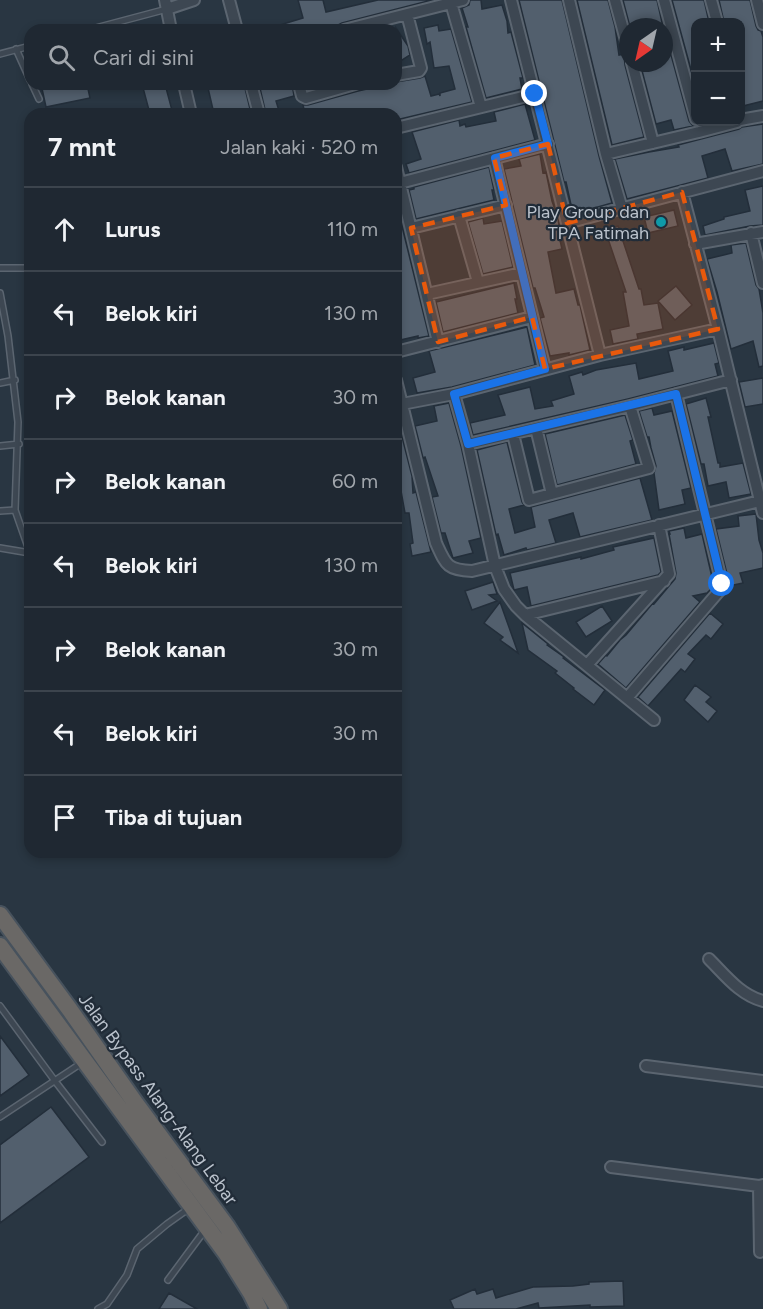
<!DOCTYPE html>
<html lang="id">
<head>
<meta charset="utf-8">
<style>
  body { margin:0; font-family:Figtree,sans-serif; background:#27303a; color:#f1f3f6 }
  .controls { position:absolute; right:18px; top:18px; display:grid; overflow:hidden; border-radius:12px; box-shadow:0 3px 9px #0003 }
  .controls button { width:54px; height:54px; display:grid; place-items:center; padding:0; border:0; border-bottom:2px solid #3c444d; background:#1f2832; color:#f1f3f6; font:30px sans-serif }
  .compass { position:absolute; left:619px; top:18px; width:54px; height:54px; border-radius:50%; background:#1f2832; box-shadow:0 3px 9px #0003; rotate:214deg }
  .stop { position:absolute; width:18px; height:18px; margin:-14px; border:4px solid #1a73e8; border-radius:50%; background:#fff }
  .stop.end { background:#1a73e8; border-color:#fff; box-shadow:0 2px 6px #0008 }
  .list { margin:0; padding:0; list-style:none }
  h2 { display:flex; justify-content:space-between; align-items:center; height:78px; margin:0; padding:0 24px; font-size:26px }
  h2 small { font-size:20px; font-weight:400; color:#a1a6ac }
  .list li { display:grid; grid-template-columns:39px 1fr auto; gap:18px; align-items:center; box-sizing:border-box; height:84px; padding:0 24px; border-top:2px solid #3c444d }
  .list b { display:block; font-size:22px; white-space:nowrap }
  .list em { font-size:20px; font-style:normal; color:#a1a6ac }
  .icon { flex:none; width:33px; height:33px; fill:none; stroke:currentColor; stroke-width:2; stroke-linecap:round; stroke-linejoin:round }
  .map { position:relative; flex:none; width:763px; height:1309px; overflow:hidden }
  .search { position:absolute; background:#1f2832; box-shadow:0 3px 9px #0003; left:24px; top:24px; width:378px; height:66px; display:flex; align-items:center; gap:15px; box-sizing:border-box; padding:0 21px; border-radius:18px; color:#a1a6ac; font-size:22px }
  .panel { position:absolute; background:#1f2832; box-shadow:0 3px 9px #0003; left:24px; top:108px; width:378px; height:750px; border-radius:18px }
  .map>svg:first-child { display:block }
  .building { fill:#525f6d; stroke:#232e3a; stroke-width:1.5 }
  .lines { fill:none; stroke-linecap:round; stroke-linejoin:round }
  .service-casing { stroke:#5b6570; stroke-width:8 }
  .minor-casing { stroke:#5b6570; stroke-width:14 }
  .trunk-casing { stroke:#47525d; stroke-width:20 }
  .service { stroke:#3d4752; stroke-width:5 }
  .minor { stroke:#3d4752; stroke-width:10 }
  .trunk { stroke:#6a6866; stroke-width:16 }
  .route { stroke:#1a73e8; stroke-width:8 }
  .marked { fill:#e8590c; fill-opacity:0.2; stroke:#e8590c; stroke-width:4.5; stroke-dasharray:12 8; stroke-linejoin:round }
  .culture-dot { fill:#0f9aa8; stroke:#212c38; stroke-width:2 }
  .labels { text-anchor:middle; stroke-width:4.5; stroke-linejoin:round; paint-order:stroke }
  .poi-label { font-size:18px; fill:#bac2cc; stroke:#212c38; text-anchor:end }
  .street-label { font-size:18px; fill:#bac2cc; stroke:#212c38 }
</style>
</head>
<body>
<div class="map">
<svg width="763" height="1309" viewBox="0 0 763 1309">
  <rect width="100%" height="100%" fill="#293642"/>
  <path class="building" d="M298,0H323L326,12L378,0H432L342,23L338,25L337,29L333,30H270V28L303,18Z
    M470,0H481L482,9L502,5L507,21L508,33L511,32L523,78H520L522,89L486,98L466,27H468L462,8L469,5Z
    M519,0H562L599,156L612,203L573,214L566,182H564Z
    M577,0H608L615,27L619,55L624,54L625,65L644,137L612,145Z
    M623,0H657L663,27H630Z
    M672,0H704L709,22H696V88Z
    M719,0H750L756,26L758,30L761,31L763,37V101L743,106L741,97V22H724Z
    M438,25L439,31L451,29L472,102L396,120V114H334L333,111L322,114H305L303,105H308L358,91L381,86V84H396V82L420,78L425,76L431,96L439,94L440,96V93L455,89L449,66L434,68L430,42L427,44L424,28Z
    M396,28L408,46L410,55L396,64Z
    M664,29L689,121L693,126L674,130L671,120L656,124L640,63H664Z
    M41,84H87L90,98L46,107Z
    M142,84H165L173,114H150Z
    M209,84H244L251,113L214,114L208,88H210Z
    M259,84H292L294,96L276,101L280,114H266Z
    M525,104L535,140L409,173L406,164L421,159L412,132L459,120L460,126L465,124L466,127L496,121L494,112Z
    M763,124V164L732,171L725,149L702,156L708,178L627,199L615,159L649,152L679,147L678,145L739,129L742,127Z
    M540,154L543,173L546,172L552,201L558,218L559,226L557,227L562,249L548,252L556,293L574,289L578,305H580L590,350L569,355V353L550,356L540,318L544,317L535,288H533L504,169L521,166L519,159Z
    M489,167L494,190H492L494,200L416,219L409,190L414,189V187Z
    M763,186V225L750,226L705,235L703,226L724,219V217L750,211L745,190Z
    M396,202L429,336L418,338V336L396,341Z
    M674,210L678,226L648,233L644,217Z
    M483,218L484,224L502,221L513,267L483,274L468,222Z
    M618,226L639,289H641L644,305L658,303L663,329L637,334L638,339L613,344L610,330L629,326L623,292H626L605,230Z
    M746,243L756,285L759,289L763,313V366L759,367L753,341L731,349L717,292L707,259L732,253L731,245Z
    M514,283L517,299H515L518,313L443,332L436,302Z
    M676,286L692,305L675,320L658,301Z
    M527,327L535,365L452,387L417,393L413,378L435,372L429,351Z
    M714,343L719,363L715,364L718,376L628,399L473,435L470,423L505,415L498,395L530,387L535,409L553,406L551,401L574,394L569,376L582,372L583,375L596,370L636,363L639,379L673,371L668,351L684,347V350Z
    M763,378V404L745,407L739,382Z
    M706,398L711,417H708L718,463H720V467L743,463L751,494L729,498L726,482L708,486L704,464H701L686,404Z
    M449,403L461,446L481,538L469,541L473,553L453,558L445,533H441L432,497L438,496L425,457L423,458L415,426L437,421L434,406Z
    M652,408L654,415L672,411L691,488L682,490L685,504L659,510L654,473L656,466L651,448L649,437H647L639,411Z
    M625,415L633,440L630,441L636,464L557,485L545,434Z
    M400,429L412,476L413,493L416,492L431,552L412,556L410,544L413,543L409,513H405L401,491H400L396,465V430Z
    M507,442L522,502L524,505L509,509L515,533L535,527L531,507L640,478L652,520L580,537L573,513L549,520L556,543L527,550L526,548L504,555L498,534L496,535L477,450Z
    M756,514L759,540L763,553V568L740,573L743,583L729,586V582L716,529L739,526L738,516Z
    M684,528L686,538L702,534L714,586L707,593L693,596L700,602L626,688L598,664L606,655L607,656L620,640L626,635L653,603L654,604L675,579L676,573L669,534H670L669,531Z
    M654,538L661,572L658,575L531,606L527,587L514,590L510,573L581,557V559L614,550L613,547Z
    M493,582L497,594L489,595L497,601L472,610L465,591Z
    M500,602L516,647L518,653L500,640L503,637L484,623Z
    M602,606L612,621L586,637L576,622Z
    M710,613L723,624L711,639L706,635L688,654L695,659L685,672L681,669L648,706L638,697Z
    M522,623L548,644L547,645L564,657L563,658L605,690L594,705L573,689L574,688L555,673L557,671L528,650Z
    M695,685L711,697L706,702L717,711L708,722L684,700Z
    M0,1036L29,1075L0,1096Z
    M51,1107L89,1157L0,1223V1145Z
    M623,1281L624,1306L590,1307V1305L539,1308L538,1303L516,1309H454L450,1300L475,1289L477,1294L493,1289L496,1298L533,1287L573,1286L589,1284V1282Z
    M169,1293L197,1309H159Z"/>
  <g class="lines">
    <defs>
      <path id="service" d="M88,30L167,9
        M16,49L30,80
        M0,54L30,46
        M32,84L39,99
        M0,268H30
        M0,293L8,336L18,422L15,510L30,553
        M0,383L15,380
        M0,446L19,444
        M0,511L15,510
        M0,548L30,553
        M0,1006L55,1081L102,1142
        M0,1117L83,1062
        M168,1280L205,1230
        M98,1309L107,1304L127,1275L137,1249L167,1224L191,1207"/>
      <path id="minor" d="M165,0L171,30
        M229,0L237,30
        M511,0L600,355
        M569,0L606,154L622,209
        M615,0L628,48
        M664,0L696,119
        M711,0L717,22
        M757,0L763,24
        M451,3L481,107
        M167,9L194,0
        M344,30L463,0
        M632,63L653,143
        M396,75L419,71L421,68L407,14
        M184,84L191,114
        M251,84L259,114
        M299,84L302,96L306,98L355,84
        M740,120L763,116
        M396,128L535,94
        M606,154L699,132L737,122
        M494,158L545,369
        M396,167L438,342
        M400,183L548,144
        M682,192L718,329L763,513
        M459,216L478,282
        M567,223L763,171
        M411,228L506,205
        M751,233L763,283
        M695,244L763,232
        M427,294L522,273
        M396,352L532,317
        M396,380L436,543C446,565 447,570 472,571L760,501
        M454,394L468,444L495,566L504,589L516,606L525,615L654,720
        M402,404L454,394L600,355L718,329
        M536,428L552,494
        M513,434L529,500L649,468L630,406
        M468,444L630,406L731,380
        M525,615L664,581
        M587,665L669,574L659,525
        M627,698L721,589L722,584L676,394
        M709,959C725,975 740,995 763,1001
        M646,1066L763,1081
        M611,1167L759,1186L763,1185
        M759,1186L760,1252"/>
      <path id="trunk" d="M0,915L70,1010L136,1104L227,1227L279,1309
        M0,946L226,1253L251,1293L259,1309"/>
    </defs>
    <use href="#service" class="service-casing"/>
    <use href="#minor" class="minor-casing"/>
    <use href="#trunk" class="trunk-casing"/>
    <use href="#service" class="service"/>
    <use href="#minor" class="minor"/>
    <use href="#trunk" class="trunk"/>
  </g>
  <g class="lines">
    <path class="route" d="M535,94L548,144L495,158L545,369L454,394L468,444L676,394L722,584"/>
  </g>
  <path class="marked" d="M548,144L567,223L682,192L718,329L545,369L532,317L438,342L411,228L506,205L494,158Z"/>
  <circle class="culture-dot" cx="661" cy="222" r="6"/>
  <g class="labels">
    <g class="poi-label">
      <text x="649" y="218">Play Group dan<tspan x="649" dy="21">TPA Fatimah</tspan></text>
    </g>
    <g class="street-label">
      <text transform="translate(158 1099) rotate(54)" y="6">Jalan Bypass Alang-Alang Lebar</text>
    </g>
  </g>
</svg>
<div class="controls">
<button>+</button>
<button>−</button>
</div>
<svg class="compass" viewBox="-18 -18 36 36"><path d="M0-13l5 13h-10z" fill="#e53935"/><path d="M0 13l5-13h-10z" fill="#a1a6ac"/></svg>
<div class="stop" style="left:722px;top:584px"></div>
<div class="stop end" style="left:535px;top:94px"></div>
<div class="search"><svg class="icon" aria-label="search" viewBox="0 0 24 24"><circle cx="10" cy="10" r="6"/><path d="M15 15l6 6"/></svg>Cari di sini</div>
<section class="panel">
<h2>7 mnt<small>Jalan kaki · 520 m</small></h2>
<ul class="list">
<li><svg class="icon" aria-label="ahead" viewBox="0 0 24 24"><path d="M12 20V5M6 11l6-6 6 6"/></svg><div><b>Lurus</b></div><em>110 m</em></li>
<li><svg class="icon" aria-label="left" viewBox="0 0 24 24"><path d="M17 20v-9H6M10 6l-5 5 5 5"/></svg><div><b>Belok kiri</b></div><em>130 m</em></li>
<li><svg class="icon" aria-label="right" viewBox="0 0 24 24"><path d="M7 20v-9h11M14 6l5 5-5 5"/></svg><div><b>Belok kanan</b></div><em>30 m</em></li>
<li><svg class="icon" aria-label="right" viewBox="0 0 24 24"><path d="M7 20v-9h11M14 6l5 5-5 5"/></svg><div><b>Belok kanan</b></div><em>60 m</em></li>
<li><svg class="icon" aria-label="left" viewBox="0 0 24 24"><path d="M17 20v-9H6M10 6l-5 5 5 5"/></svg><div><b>Belok kiri</b></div><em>130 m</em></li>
<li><svg class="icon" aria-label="right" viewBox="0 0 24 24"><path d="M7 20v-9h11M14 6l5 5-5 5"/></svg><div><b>Belok kanan</b></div><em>30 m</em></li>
<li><svg class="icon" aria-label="left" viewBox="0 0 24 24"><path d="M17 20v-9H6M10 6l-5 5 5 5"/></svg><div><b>Belok kiri</b></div><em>30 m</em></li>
<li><svg class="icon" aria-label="arrive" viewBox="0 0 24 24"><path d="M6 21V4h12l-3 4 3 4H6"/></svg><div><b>Tiba di tujuan</b></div></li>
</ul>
</section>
</div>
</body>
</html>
